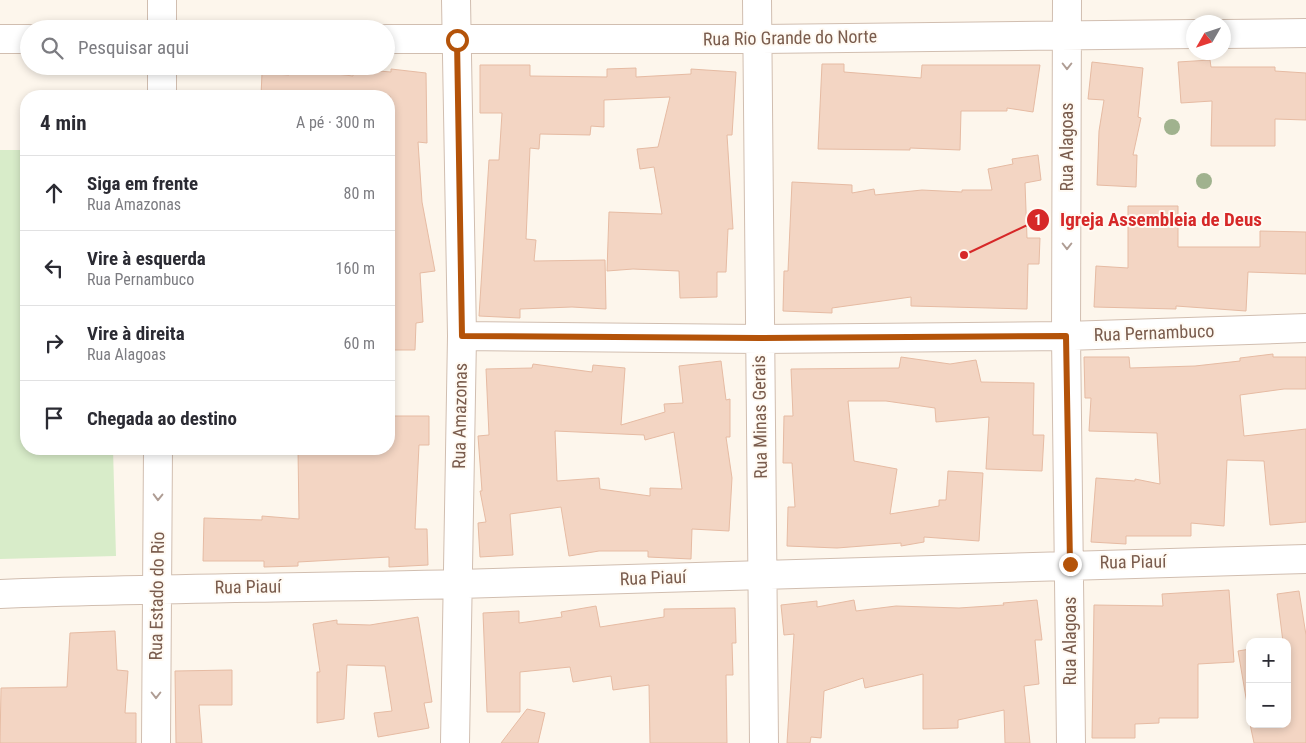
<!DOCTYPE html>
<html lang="pt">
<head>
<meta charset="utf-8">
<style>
  body { margin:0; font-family:"Roboto Condensed",sans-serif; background:#f2f2f3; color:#2b2b33 }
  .controls { position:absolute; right:15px; bottom:15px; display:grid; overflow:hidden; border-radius:10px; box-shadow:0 2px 8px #0003 }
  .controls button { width:45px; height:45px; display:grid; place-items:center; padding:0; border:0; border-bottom:1px solid #e1e1e2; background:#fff; color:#2b2b33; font:25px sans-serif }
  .compass { position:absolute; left:1186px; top:15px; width:45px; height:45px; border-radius:50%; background:#fff; box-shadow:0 2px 8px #0003; rotate:231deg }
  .stop { position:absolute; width:15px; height:15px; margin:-11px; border:4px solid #b45309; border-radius:50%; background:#fff }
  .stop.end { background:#b45309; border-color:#fff; box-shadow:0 1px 5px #0008 }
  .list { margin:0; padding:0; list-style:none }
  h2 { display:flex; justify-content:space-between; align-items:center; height:65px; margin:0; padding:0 20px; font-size:21px }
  h2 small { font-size:16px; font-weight:400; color:#7c7c81 }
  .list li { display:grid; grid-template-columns:32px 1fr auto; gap:15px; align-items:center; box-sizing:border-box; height:75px; padding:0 20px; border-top:1px solid #e1e1e2 }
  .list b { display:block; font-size:19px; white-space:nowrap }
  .list p { margin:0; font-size:16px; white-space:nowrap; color:#7c7c81 }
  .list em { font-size:16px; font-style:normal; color:#7c7c81 }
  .icon { flex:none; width:28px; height:28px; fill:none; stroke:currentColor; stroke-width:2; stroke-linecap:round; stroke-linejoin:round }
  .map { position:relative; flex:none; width:1306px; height:743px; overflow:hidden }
  .search { position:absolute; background:#fff; box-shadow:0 2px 8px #0003; left:20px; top:20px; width:375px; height:55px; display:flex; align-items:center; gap:12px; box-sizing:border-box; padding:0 18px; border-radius:28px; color:#7c7c81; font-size:19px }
  .panel { position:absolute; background:#fff; box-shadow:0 2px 8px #0003; left:20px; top:90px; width:375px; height:365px; border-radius:20px }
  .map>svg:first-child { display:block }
  .green { fill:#d8ecc9 }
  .building { fill:#f3d5c3; stroke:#e6bba3; fill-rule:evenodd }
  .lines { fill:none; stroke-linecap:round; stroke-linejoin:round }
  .minor-casing { stroke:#d1beb0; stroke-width:30 }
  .minor { stroke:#fff; stroke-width:28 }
  .tree { fill:#a0b28e }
  .oneway { stroke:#af9d94 }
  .route { stroke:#b45309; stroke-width:6 }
  .labels { text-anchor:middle; stroke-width:4; stroke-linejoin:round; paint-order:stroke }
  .street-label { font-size:18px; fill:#7a5c4d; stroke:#fffaf3 }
  .leader { fill:none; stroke:#d62828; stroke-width:2 }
  .callout-dot { fill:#d62828; stroke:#fffaf3; stroke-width:2 }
  .mark-label { font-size:15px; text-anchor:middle; font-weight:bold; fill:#fff }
  .callout-label { font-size:19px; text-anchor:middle; font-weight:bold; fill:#d62828; stroke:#fffaf3; stroke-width:4; stroke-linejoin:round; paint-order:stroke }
</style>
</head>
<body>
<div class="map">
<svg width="1306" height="743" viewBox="0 0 1306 743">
  <rect width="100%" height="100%" fill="#fdf6ec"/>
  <path class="green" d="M0,150H26V449H113L116,556L0,559Z"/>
  <path class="building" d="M1210,60L1211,67H1275V71L1306,73V120L1275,119V146H1211L1212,101L1181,103L1178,62Z
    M1092,62L1143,68L1138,117L1141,118L1133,155H1137L1136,187L1097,185L1099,131L1104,100L1088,99Z
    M822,64H844V72L921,78L922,65H1040L1033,112L1007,108V111H961L960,150L910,148V150L818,149Z
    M480,65H530V76L607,77V69L636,68V77L691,74V69L736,72L732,135H727L733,229H728L726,272H717V297L680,298L679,271L633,269L607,271L609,212L662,214L654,167L640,169L637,149L658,147L670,97L604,100V127L591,126L590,135L540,134L539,149L530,148L526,239L536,240L534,261L605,260L606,309L572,307L520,309V318L479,316L489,160H499L502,113H480Z
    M289,66H312V71L353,76V69L391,72V69L426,73L427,143L418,142L422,202L435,271L420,273L423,322L416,323L415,350H393L394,324H389L390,96H261L262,73L289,75Z
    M1038,155L1041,180L1025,183L1027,238H1040L1039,264H1028L1027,309L911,306V297L832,308V313L783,311L784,271H788L792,182L852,185V193L874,189L875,195L922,190L962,192V190H992L988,169L1013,164L1012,159Z
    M1128,206H1178V247H1260V231L1306,232V274L1248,272L1246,311L1176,306V309L1094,307L1096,266L1128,268Z
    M1273,354V357H1306V389H1284L1240,395L1244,436L1306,429V522L1270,525L1264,461L1227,460L1224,526L1191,523V536H1126V544L1091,542L1096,478L1135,481V479L1160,484L1157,433L1089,431L1091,398H1085L1084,357H1129L1130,368L1195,366L1240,361V358Z
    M901,357L950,364L976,360L981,382L1034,383L1033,435H1044L1042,471L986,469L989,417L936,422L935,408L886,401H848L854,461L897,469L890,514L939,506V500H946L948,471L983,473L979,541L924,537V542L901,546V543L837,548L787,546L788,507H795L792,463H783L784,416H793L791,369L899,368Z
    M721,361L726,400L730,399V437H726L732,478L729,531L692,529L691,559L648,557V551H599L569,556L561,507L510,514L513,555L480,557L478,523L486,522L480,491H482L478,436L489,435L486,369L532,368L533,364L592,372L593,365L625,368L621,425L665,412L664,404L683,403L679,366ZM555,431L644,435L645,440L674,432L682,489L650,488V496L600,489L599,478L557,481Z
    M389,416H429V445H419L415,529H427L428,565L389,567V557L298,562V566L264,567V561H203L204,518L262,520V516L299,519L298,449H318V451H371V449H389Z
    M1229,590L1234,662L1198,664V718H1159V723L1135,724V738H1092L1094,605L1163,606L1162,594Z
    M1299,591L1306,635V743H1254L1250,724H1287V642H1283L1277,594Z
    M854,600L856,611L896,606L959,608L1004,605L1003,603L1037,600L1042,640H1035L1039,684L1024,686L1030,743H1005L1004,710L958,720V728L923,729V674L865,688L863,678L824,691L821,738L811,737L810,743H787L794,634L784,635L781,605L817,601V607Z
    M596,606L600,627L664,617V609L735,608L736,643H732L733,675H726L727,743H650L649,685L613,690L611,676L573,682L570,667L520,672V712H487L483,613L519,611V623L562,617L561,612Z
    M418,617L432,702L424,703L429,728L378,737L374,713L392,711L385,666L347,665L344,719L317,723V672H320L313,624L337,620V624L370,625Z
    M115,631L117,670L128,671L125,713H136V743H0L1,688L67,687L70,633Z
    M1250,649V721L1238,651Z
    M232,670V705H199L202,743H176L175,671Z
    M527,709L545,713L538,743H501Z"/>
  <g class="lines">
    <defs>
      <path id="minor" d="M162,0V29
        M757,0L764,743
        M1067,0L1066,336L1071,743
        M1224,34L1306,33
        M0,39H29
        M386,39H757L1194,34
        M162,96V66
        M462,336L759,339L1066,336L1306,328
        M0,594C153,588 306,588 459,584C742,576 1024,565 1306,559
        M156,743L158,449
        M455,743L462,336L456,0"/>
    </defs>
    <use href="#minor" class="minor-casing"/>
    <use href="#minor" class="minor"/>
  </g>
  <g class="tree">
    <circle cx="1172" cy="127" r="8"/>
    <circle cx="1204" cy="181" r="8"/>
  </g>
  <defs><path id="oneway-chevron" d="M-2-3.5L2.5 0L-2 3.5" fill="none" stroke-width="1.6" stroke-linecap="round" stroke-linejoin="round" transform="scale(1.25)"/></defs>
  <g class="oneway">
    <use href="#oneway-chevron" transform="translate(1067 66) rotate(90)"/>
    <use href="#oneway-chevron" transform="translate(1067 246) rotate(90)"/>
    <use href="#oneway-chevron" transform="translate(158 497) rotate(91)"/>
    <use href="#oneway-chevron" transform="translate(156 695) rotate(90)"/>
  </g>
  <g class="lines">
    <path class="route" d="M457,40L462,336L759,338L1066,336L1070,564"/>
  </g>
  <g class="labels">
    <g class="street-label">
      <text transform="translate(790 38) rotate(-1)" y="6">Rua Rio Grande do Norte</text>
      <text transform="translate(1067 147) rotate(-90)" y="6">Rua Alagoas</text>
      <text transform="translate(1154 333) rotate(-2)" y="6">Rua Pernambuco</text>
      <text transform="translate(460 416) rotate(-89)" y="6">Rua Amazonas</text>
      <text transform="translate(760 417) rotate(-91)" y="6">Rua Minas Gerais</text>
      <text transform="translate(1133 562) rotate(-1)" y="6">Rua Piauí</text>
      <text transform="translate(653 578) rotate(-2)" y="6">Rua Piauí</text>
      <text transform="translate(248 587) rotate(-1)" y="6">Rua Piauí</text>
      <text transform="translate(157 596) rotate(-89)" y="6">Rua Estado do Rio</text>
      <text transform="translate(1070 641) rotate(-90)" y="6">Rua Alagoas</text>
    </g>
  </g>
  <path class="leader" d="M964 255L1038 220"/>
  <g class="callout-dot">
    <circle cx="964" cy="255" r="5"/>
    <circle cx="1038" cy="220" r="12"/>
  </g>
  <g class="mark-label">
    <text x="1038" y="225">1</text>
  </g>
  <g class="callout-label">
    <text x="1161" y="226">Igreja Assembleia de Deus</text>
  </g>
</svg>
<div class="controls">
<button>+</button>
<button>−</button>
</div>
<svg class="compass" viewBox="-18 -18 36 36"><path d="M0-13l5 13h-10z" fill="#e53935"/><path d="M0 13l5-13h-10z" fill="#7c7c81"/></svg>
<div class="stop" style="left:457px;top:40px"></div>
<div class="stop end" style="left:1070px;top:564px"></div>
<div class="search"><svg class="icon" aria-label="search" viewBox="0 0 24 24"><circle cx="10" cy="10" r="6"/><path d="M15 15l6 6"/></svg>Pesquisar aqui</div>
<section class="panel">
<h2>4 min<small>A pé · 300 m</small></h2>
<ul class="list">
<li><svg class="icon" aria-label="ahead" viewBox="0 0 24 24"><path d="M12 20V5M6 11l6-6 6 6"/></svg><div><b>Siga em frente</b><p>Rua Amazonas</p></div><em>80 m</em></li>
<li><svg class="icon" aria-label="left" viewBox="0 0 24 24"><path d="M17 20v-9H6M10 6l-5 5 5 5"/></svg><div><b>Vire à esquerda</b><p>Rua Pernambuco</p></div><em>160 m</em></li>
<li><svg class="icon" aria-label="right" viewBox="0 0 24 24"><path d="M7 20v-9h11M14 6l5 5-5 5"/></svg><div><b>Vire à direita</b><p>Rua Alagoas</p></div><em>60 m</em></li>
<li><svg class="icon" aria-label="arrive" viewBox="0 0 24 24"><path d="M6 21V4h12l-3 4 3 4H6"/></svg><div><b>Chegada ao destino</b></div></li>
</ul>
</section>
</div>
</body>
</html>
